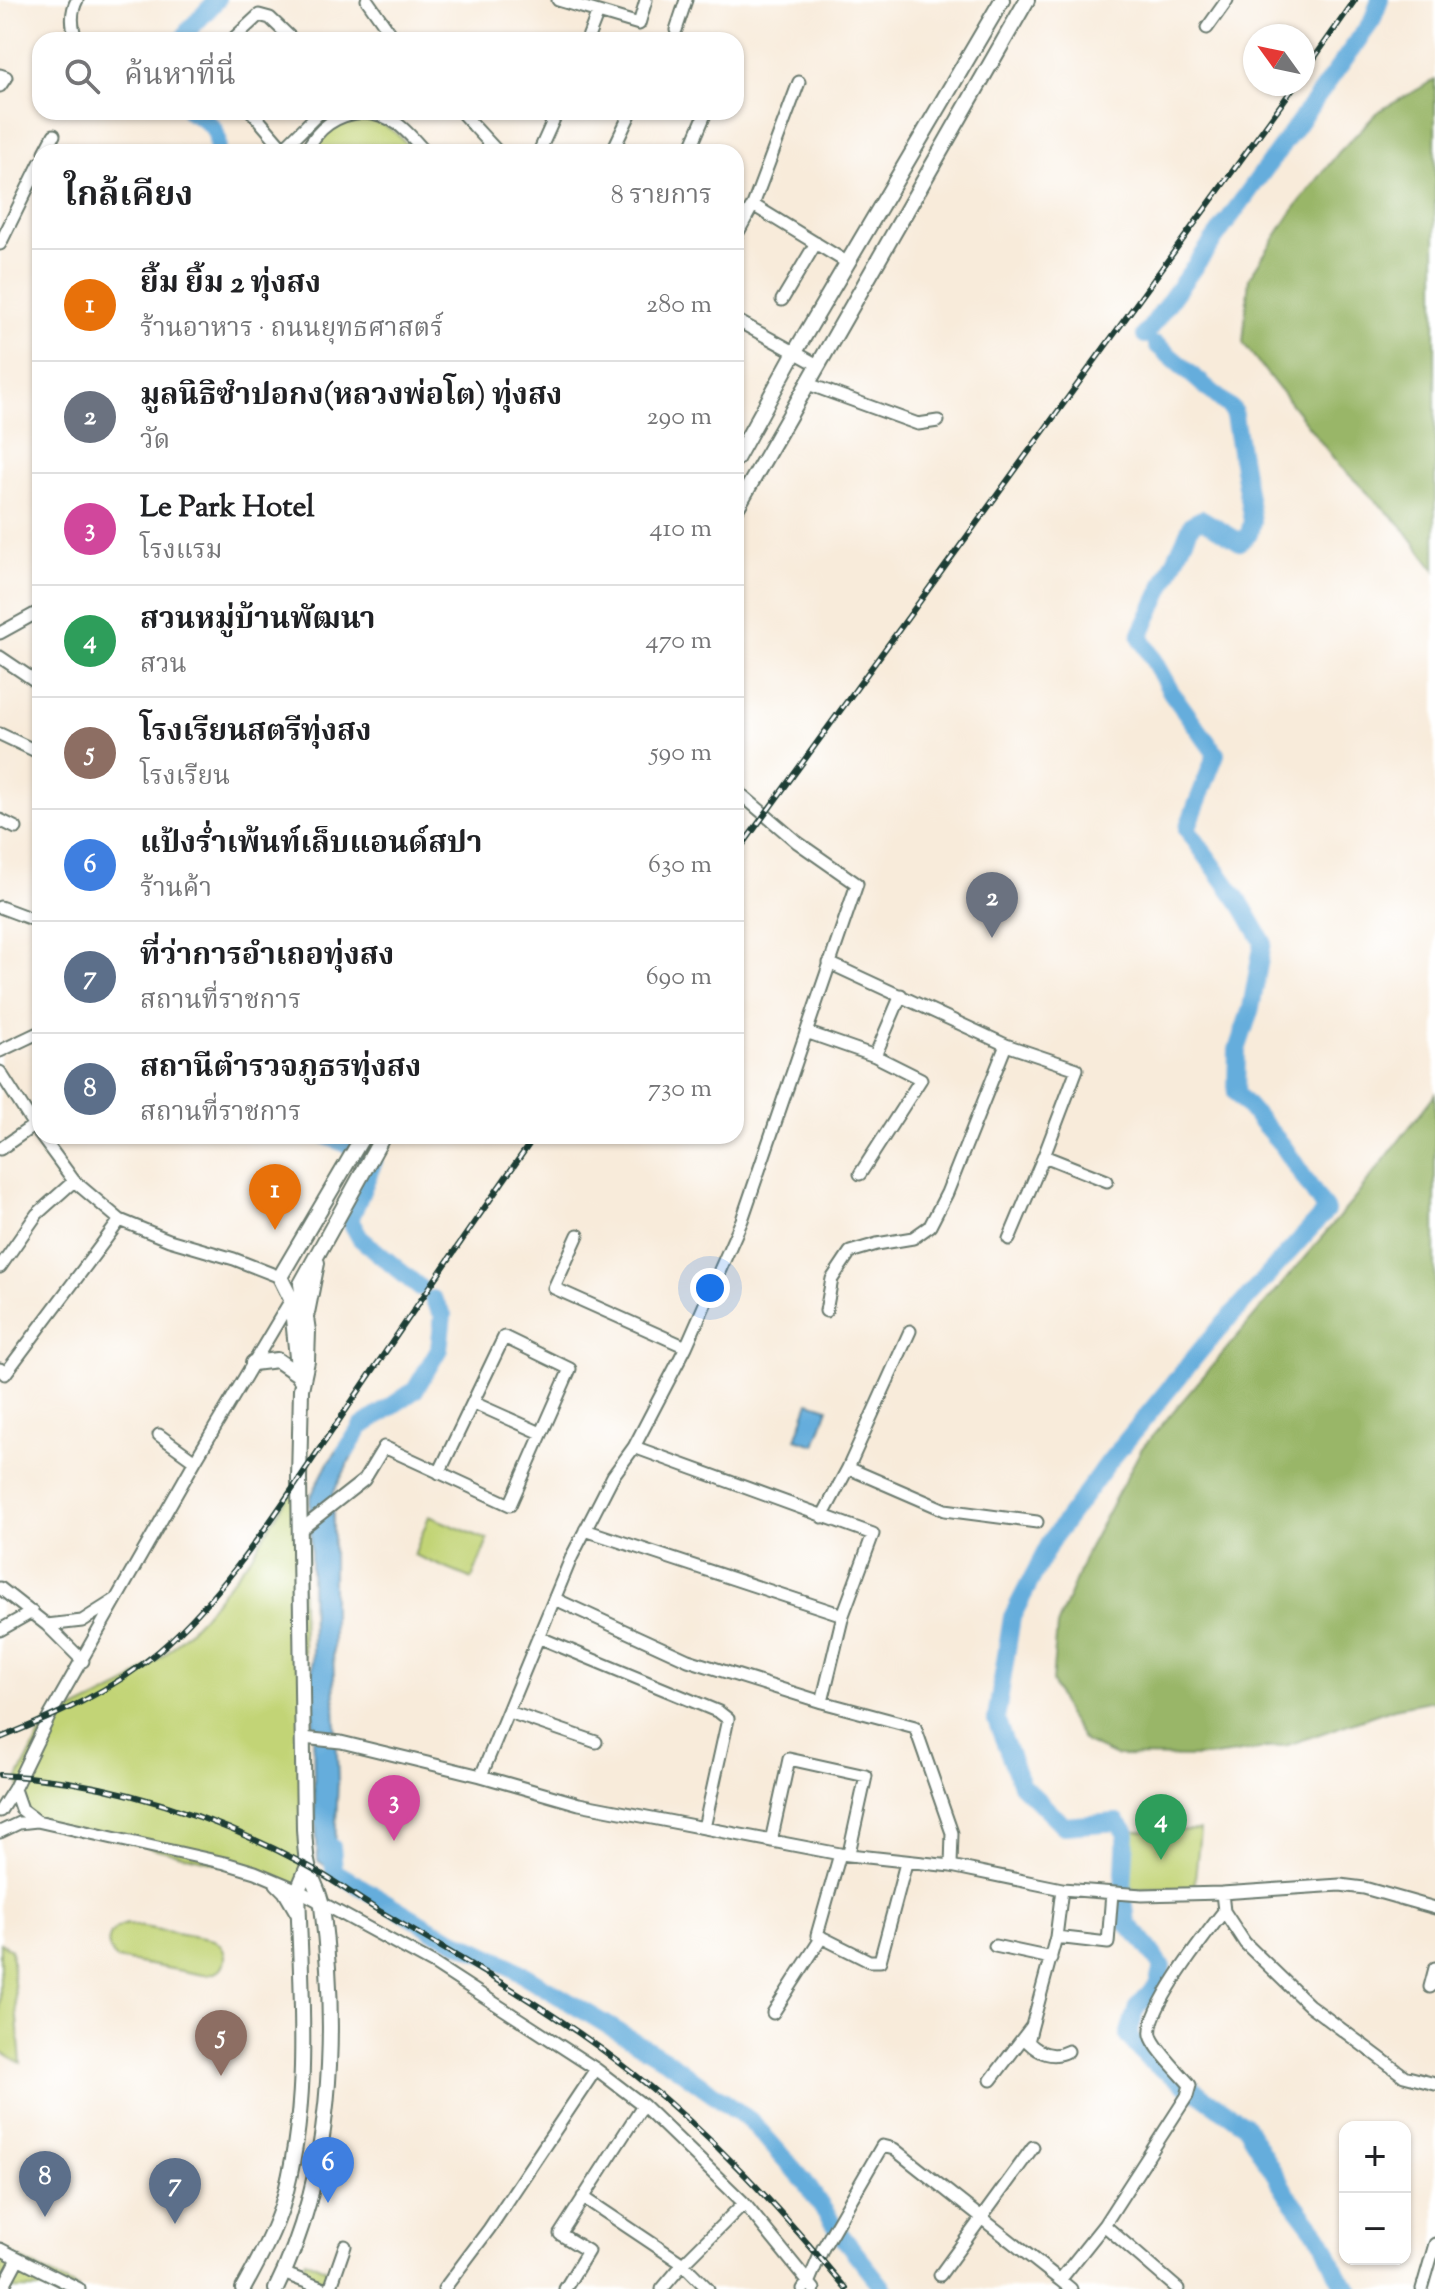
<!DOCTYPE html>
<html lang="th">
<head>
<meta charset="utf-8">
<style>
  body { margin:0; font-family:"Sorts Mill Goudy","Noto Serif Thai",serif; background:#f2f2f2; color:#202124 }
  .controls { position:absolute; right:24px; bottom:24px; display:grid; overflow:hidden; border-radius:16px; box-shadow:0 2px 6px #0004 }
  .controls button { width:72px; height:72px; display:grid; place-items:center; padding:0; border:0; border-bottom:2px solid #e0e0e0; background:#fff; color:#202124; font:40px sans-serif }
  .compass { position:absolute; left:1243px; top:24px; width:72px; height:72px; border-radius:50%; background:#fff; box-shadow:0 2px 6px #0004; rotate:303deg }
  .you { position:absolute; left:710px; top:1288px; width:28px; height:28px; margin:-20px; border:6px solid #fff; border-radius:50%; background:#1a73e8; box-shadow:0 0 0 12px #1a73e833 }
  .badge { display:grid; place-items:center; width:52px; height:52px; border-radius:50%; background:#7c3aed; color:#fff; font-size:26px; font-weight:700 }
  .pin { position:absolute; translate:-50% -66px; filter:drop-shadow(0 2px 4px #0008) }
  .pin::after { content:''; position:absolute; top:42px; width:28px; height:24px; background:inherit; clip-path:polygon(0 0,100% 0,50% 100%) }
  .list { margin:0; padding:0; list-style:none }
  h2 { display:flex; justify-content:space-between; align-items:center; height:104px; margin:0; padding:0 32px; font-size:34px }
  h2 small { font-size:26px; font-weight:400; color:#757577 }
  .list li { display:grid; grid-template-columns:52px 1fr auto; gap:24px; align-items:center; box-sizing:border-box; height:112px; padding:0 32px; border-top:2px solid #e0e0e0 }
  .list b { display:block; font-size:30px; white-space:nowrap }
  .list p { margin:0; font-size:26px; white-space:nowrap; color:#757577 }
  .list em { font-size:26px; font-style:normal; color:#757577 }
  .icon { flex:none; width:44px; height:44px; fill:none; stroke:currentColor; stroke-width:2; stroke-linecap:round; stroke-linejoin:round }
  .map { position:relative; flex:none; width:1435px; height:2289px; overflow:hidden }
  .search { position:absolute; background:#fff; box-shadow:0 2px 6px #0004; left:32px; top:32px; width:712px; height:88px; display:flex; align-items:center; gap:20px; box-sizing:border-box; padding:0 28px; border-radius:24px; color:#757577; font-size:30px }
  .panel { position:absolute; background:#fff; box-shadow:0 2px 6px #0004; left:32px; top:144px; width:712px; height:1000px; border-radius:24px }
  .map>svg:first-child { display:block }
  .green { fill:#c2d476; stroke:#708855; stroke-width:2 }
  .forest { fill:#99b667; stroke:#5c7a4e; stroke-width:2 }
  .water { fill:#65addc; stroke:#427588; stroke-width:2 }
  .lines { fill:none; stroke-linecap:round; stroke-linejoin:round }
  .river { stroke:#65addc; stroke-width:18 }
  .minor-casing { stroke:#6b7a6e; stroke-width:15 }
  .major-casing { stroke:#6b7a6e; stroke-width:18 }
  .minor { stroke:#fff; stroke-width:11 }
  .major { stroke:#fff; stroke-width:14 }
  .rail-casing { stroke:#1f3d34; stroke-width:6 }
  .rail { stroke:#fff; stroke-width:3; stroke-dasharray:9; stroke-linecap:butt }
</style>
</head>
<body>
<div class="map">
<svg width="1435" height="2289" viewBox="0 0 1435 2289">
  <rect width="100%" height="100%" fill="#fff"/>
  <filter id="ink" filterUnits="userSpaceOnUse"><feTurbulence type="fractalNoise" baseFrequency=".0125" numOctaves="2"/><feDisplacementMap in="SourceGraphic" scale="16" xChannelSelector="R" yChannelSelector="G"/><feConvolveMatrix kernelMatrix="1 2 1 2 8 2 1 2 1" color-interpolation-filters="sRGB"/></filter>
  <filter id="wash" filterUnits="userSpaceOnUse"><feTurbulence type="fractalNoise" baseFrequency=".006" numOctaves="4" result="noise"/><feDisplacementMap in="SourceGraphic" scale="32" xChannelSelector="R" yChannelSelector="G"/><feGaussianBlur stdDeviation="1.8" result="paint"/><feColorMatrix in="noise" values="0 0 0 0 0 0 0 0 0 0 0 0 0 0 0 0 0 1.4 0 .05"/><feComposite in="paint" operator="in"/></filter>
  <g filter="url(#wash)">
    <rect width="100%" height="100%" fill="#f8ebda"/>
    <path class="green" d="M360,119C386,122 397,132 414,152H312C322,131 339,123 360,119Z
      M299,1479L308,1866L298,1890L255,1872L37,1821L21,1809L19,1776L46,1724L124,1686L168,1652L203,1616L250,1558Z
      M429,1516L488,1540L472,1579L414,1555Z
      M1200,1830L1194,1888L1123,1889L1129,1831Z
      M127,1924L214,1940C233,1952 226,1975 204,1975L117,1959C102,1946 108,1928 127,1924Z
      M0,1943L11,1949L21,2063L0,2051Z
      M0,2249L79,2289H0Z
      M305,2260L328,2270L323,2281L300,2270Z"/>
    <path class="forest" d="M1435,80V570L1401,525L1339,465L1243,343L1249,278L1291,213L1339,152L1379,111Z
      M1435,1094V1700L1394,1708L1288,1745L1208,1757L1116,1756L1085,1742L1066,1713L1052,1682L1057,1626L1088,1549L1142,1448L1351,1203Z"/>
    <path class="water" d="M809,1402L828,1408L815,1445L796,1439Z
      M354,1428L364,1434L333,1493V1651L338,1780L334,1871L318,1861L314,1789L310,1498L328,1463Z"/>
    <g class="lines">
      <path class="river" d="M183,40L188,31L217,0
        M190,112C210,122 220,128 217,152
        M1145,335L1372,21L1380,0
        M1157,345L1233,410L1252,521L1249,534L1240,542L1202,519L1192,524L1140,636L1171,692L1216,754L1187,829L1243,907L1263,942L1251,1008L1237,1050L1236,1093L1283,1146L1326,1211L1204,1346L1108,1463L1052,1539L1012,1617L996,1720L1021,1784L1064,1826L1117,1822L1126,1833L1123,1889L1127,1924L1142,1939L1162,1967L1157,1986L1137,2007L1128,2036L1149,2060L1244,2124L1287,2194L1323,2241L1338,2276L1350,2289
        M326,1136L347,1144L374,1161L350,1220L360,1238L419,1287
        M346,1451L361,1427L415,1390L439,1349L443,1315L433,1299
        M332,1847L334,1871L431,1929L509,1966L669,2062L751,2121L805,2182L838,2231L884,2289"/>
    </g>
  </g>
  <g filter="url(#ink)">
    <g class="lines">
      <defs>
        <path id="minor" d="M367,0L395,40
          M558,0L639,24L646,0
          M1207,28L1227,0
          M676,30L686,0
          M76,40C72,26 70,13 77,0
          M232,40L259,15L270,18L293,40
          M587,40L598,12
          M0,75L6,77L0,86
          M799,82L753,205L848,263
          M252,112L283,148
          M364,112C393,114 407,131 425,152
          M461,112L498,152
          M45,152L54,135
          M280,152L320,112
          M306,152C317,128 337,114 364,112
          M539,152L557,112
          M612,152L631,112
          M689,152L706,112
          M736,236L753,205
          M0,244L40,163
          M782,300L816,243
          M736,320L818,365
          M808,384L918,424L938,421
          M0,633L40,611
          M0,657L40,684
          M0,734L40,753
          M0,820L16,828
          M0,907L40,922
          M829,963L1006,1045L1077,1069L1044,1156L1009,1239
          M806,1032L875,1056L921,1079L860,1174
          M0,1051L40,1032
          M875,1056L901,995
          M0,1072L40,1135
          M41,1136L74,1181L120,1220L169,1240L234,1259L280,1277
          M0,1149L40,1121
          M1044,1156L1107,1181
          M578,1235L554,1288L686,1347
          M0,1267L37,1214L74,1181
          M826,1311L832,1279L850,1252L877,1244L913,1238L930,1226L947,1193L1006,1045
          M0,1369L5,1374L120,1220
          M474,1403L541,1433
          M159,1435L195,1461
          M634,1447L873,1534L843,1615L822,1702
          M848,1468L945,1510L1037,1522
          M822,1517L848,1468L910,1331
          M585,1530L843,1615
          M299,1531L364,1480L384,1447L510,1505L570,1369L504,1337L439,1473
          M0,1588L47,1625L83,1661
          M555,1599L688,1660L822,1702L915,1727L952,1833L951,1866
          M47,1625L82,1621L115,1600
          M0,1630L32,1612
          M538,1637L719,1712L728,1719L704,1828
          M509,1712L596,1742
          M303,1738L341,1742L481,1776L579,1804L840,1854L951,1866L1062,1889L1142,1895L1222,1893L1340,1885L1364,1888L1435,1908
          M481,1776L572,1556L613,1476L634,1447L686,1347L742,1220L857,884L797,842L736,790
          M14,1789L21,1809L37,1821
          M0,1811L14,1789L49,1717L195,1461L292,1298
          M0,1832L19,1823L37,1821L225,1863L255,1872L298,1890L434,1964L596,2069
          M771,1841L789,1759L866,1776L849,1853
          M840,1854L817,1935L869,1961H880L906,1863
          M276,1884L284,1892L298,1916
          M1222,1893L1224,1911L1245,1943L1309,2005L1404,2076L1435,2084
          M1056,1937L1108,1943L1112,1893
          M995,1946L1051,1958
          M1430,1987L1435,1968
          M773,2013L822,1937
          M1032,2026L1056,1937L1062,1889
          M991,2080L1032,2026L1028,2042C1039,2053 1053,2059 1068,2051
          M583,2197L683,2264L744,2203L814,2289
          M1104,2225L1187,2096L1190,2085C1180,2073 1154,2048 1151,2035C1146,2010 1207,1933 1224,1911
          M0,2249L79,2289
          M283,2273L324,2289
          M940,2275L1033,2147
          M1060,2280L1071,2289
          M2,2289L18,2259
          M330,2289L345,2246
          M444,2289L489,2229L596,2069L643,2105L744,2203
          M565,2289L588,2251L560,2234L643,2105
          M662,2289L683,2264L708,2289
          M803,2289L809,2281L823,2248L882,2146L894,2149L1060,2280L1104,2225L1178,2289
          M1422,2289L1435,2244"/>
        <path id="major" d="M736,459L795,352L1002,0
          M736,509L1027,0
          M307,1313L317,1263
          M253,1363L277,1360L299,1375
          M299,1377L291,1299L280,1277L363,1136
          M243,2289C257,2264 273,2234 282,2206C312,2103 301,1995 298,1890L308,1866
          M276,2289C333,2174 338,2032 322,1906C320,1892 311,1879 308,1866C305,1854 305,1841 304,1829L299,1479L301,1389L307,1361L308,1331L301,1284L383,1136"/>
      </defs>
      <use href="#minor" class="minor-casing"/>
      <use href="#major" class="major-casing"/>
      <use href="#minor" class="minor"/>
      <use href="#major" class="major"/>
      <defs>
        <path id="rail" d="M1303,74L1355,0
          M736,854L1296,84
          M0,1738C57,1715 112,1691 159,1651C226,1593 275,1514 325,1441C394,1339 463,1237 535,1136
          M0,1775C107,1780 212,1815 306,1865C334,1880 360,1900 388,1916C472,1965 557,2013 633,2073C713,2136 782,2211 846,2289"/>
      </defs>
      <use href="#rail" class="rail-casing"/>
      <use href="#rail" class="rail"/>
    </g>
  </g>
</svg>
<div class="controls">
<button>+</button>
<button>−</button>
</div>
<svg class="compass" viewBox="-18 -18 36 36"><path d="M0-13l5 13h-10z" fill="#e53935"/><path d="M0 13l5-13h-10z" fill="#757577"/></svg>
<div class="you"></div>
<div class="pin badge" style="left:275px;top:1230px;background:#e8710a">1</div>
<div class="pin badge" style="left:992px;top:938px;background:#6b7280">2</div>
<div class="pin badge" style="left:394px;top:1841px;background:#d1479c">3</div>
<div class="pin badge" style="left:1161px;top:1860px;background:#2e9e5b">4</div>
<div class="pin badge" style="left:221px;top:2076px;background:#8d6e63">5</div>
<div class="pin badge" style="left:328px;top:2203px;background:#3f7fe0">6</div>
<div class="pin badge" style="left:175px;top:2224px;background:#5c6f8a">7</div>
<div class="pin badge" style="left:45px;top:2217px;background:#5c6f8a">8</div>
<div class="search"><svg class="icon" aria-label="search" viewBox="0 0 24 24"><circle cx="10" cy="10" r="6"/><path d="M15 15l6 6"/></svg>ค้นหาที่นี่</div>
<section class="panel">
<h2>ใกล้เคียง<small>8 รายการ</small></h2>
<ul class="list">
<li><span class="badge" style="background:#e8710a">1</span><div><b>ยิ้ม ยิ้ม 2 ทุ่งสง</b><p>ร้านอาหาร · ถนนยุทธศาสตร์</p></div><em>280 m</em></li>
<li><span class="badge" style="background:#6b7280">2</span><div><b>มูลนิธิซำปอกง(หลวงพ่อโต) ทุ่งสง</b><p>วัด</p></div><em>290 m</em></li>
<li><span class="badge" style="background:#d1479c">3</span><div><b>Le Park Hotel</b><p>โรงแรม</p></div><em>410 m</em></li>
<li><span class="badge" style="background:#2e9e5b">4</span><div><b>สวนหมู่บ้านพัฒนา</b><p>สวน</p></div><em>470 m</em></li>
<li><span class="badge" style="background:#8d6e63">5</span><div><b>โรงเรียนสตรีทุ่งสง</b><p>โรงเรียน</p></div><em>590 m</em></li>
<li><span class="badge" style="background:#3f7fe0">6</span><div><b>แป้งร่ำเพ้นท์เล็บแอนด์สปา</b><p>ร้านค้า</p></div><em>630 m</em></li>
<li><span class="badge" style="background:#5c6f8a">7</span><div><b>ที่ว่าการอำเถอทุ่งสง</b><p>สถานที่ราชการ</p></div><em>690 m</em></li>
<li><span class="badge" style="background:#5c6f8a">8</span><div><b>สถานีตำรวจภูธรทุ่งสง</b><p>สถานที่ราชการ</p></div><em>730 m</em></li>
</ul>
</section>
</div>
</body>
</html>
